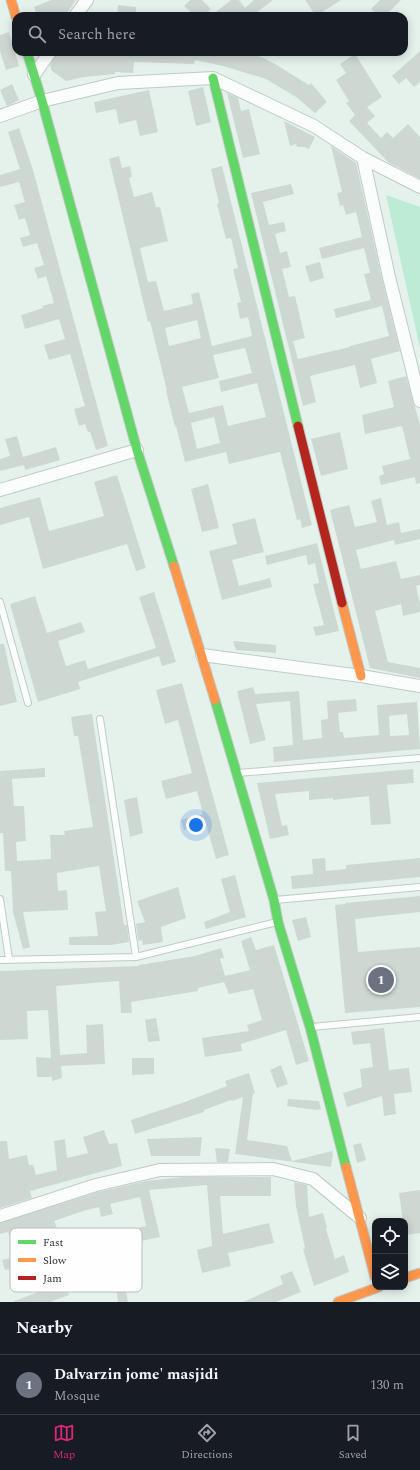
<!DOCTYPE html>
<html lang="en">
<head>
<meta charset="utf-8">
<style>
  body { margin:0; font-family:Spectral,serif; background:#20242c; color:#f1f3f6 }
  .controls { position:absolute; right:12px; bottom:12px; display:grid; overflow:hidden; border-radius:8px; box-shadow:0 2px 10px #0003 }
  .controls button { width:36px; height:36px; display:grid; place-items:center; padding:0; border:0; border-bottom:1px solid #363941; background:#171b24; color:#f1f3f6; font:20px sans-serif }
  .you { position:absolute; left:196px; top:825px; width:14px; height:14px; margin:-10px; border:3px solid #fff; border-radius:50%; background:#1a73e8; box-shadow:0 0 0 6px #1a73e833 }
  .badge { display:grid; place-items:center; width:26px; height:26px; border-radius:50%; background:#db2777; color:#fff; font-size:13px; font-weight:700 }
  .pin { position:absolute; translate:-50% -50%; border:2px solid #fff; box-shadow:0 1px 4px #0006 }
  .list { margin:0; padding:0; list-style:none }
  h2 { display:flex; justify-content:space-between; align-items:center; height:52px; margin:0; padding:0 16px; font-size:17px }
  h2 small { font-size:13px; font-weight:400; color:#9ea1a6 }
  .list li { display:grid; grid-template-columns:26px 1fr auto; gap:12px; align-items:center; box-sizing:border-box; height:60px; padding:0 16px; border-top:1px solid #363941 }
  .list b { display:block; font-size:15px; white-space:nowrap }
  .list p { margin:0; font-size:13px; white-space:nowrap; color:#9ea1a6 }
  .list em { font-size:13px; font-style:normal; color:#9ea1a6 }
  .icon { flex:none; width:22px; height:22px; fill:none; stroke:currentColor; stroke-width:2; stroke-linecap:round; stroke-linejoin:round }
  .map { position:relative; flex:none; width:420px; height:1302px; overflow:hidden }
  .search { position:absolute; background:#171b24; box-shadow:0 2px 10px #0003; left:12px; right:12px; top:12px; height:44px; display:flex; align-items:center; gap:10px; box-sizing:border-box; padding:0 14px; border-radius:12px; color:#9ea1a6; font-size:15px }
  .sheet { height:112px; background:#171b24 }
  nav { display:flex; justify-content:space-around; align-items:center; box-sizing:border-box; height:56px; border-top:1px solid #363941; background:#171b24; font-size:11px; color:#9ea1a6 }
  nav a { display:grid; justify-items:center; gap:2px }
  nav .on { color:#db2777 }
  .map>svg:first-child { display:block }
  .green { fill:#bdebd5 }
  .building { fill:#cdd8d3; fill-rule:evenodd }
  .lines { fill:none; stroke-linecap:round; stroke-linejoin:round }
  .lane-casing { stroke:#c0cac6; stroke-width:8 }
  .street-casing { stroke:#c0cac6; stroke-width:14 }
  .fast-casing { stroke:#c0cac6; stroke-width:11 }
  .slow-casing { stroke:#c0cac6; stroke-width:11 }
  .jam-casing { stroke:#c0cac6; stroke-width:11 }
  .lane { stroke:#fbfdfc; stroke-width:6 }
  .street { stroke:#fbfdfc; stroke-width:12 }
  .fast { stroke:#63d668; stroke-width:9 }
  .slow { stroke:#ff974d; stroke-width:9 }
  .jam { stroke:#b3261e; stroke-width:9 }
  .key { fill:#fefefe; stroke:#babdbc; stroke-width:1 }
  .key-label { font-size:11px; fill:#1d2622 }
</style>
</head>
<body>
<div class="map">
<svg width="420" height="1302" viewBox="0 0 420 1302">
  <rect width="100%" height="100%" fill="#e5f2ec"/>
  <path class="green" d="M386,195L420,207V348Z"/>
  <path class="building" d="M51,0H76L65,16H37L34,7Z
    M190,0H202L211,9L204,16H195L184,6Z
    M231,0H239L245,8L254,0H273L252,16H211Z
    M305,0H341L316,16Z
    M380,0H401L385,16H369L374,11L371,9Z
    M118,5L136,7V16H117Z
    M9,32L19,66L6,70L0,51V35Z
    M420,51V82L414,87L406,78L399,84L392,76Z
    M57,52H79L80,56L118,52H241L261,57L275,64L309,85L311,83L327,102L315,113L296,97L266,79L223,66L195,60L194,64L134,62L133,73L115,72V74L84,77L66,81L52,71L50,65Z
    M355,54L382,97L367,107L375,116L367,123L381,138L387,132L393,138L408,124L420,137V179L388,162L349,121L355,115L346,103L349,101L336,80L346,73L340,64Z
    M12,84L19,100L7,106L0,90Z
    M203,87L211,122L196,126L188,91Z
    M149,90L158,132L140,136L136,120L119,124L116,109L96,113L94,102Z
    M227,93L238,98L241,111L249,109L260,154L243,158Z
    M284,121L315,137L309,149L304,147H297L296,144L290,146Z
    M19,128L33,170L108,446L96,450L90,432H88L85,424L79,426L74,409L85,406L70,354L49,360L44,345L65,339L59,319L25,329L21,315L43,308L42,306L54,303L46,276L38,279L34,268L44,265L37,243L23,247L20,238L30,235L25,218L19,220L14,205L25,202L19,182L0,187V175L20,169L8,132Z
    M331,146L356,163L382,279L400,351L371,359L377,383L360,388L355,365L310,376L316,402L303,406L251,193L291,184L294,194L263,202L269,225L284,222L286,231L275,234L280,253L287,251L291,267L282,269L289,297L295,296L305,338L293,341L298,359L350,347V346L389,336L382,306L336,318L334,309L371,300L364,274L370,273L364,248L322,259L319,248L362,237L356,212L346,215L343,205L340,206L337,193L342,192Z
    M119,156L122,168L130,166L132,177L129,178L134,197L152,192L156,207H160L168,241L140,248L148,282L156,281L164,311L193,304L191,294L199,292L212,346L252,336L248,317L240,319L237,303L241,302L233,269L238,268L231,238L226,239L217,204L219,203L211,169L222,166L312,525L302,528L300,519L297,520L280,452L229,464L226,452L185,462L176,426L175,427L166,391H167L150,321L148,322L109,159ZM197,320L201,338L169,346L165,328ZM245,348L252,373L219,381L221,392L257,383L266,417L228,426L223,405L189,413L182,387L219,378L213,355ZM214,417L220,443L197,449L191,423Z
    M320,262L324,278L310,282L305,266Z
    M406,376L420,425V483L416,484L415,477L381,485L379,476L384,474L382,466L410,459L402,426L365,434L362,415L394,407L388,381Z
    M340,432L348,469L321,476L311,439Z
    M17,436L23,457L56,447L60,460L25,470L24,465L0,471V459L10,456L5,439Z
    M117,475L146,568L136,571L127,544L43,569L29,517L0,525V508L40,497L49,531L104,516L94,482Z
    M208,484L219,528L202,532L191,489Z
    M381,498L387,525L399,522L401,533L420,529V539L395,545L394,540L356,550L361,569L396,561L401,579L420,575V585L416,586L420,604V612L403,616L401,604L375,611L388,662L420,668V678L370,668L330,510L349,505L355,527L377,522L371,501Z
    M255,518L264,552L232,560L239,586L270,578L272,587L222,600L209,551L237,544L232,524Z
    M317,543L339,631L316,636L313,627L324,625L313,584L319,583L315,563L308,565L306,555L267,565L265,556Z
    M154,592L176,662L162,666L159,656L78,682L80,689L38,702L10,604L35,596L47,633L81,622L85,632L58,641L66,666L85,660L88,669L156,648L139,597Z
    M233,641L276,645V653L236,650Z
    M0,644H4L17,702L0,706Z
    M182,683L229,855L216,859L206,824L184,830L181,820L203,814L197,791L166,799L161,781L192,773L178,720L165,724L156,690Z
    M253,687L255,694L299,691L303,740L322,738L321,720L328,719L327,701L356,699L357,711L338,713L340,732H343L344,738L379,735L377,705L417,702L420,749L274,762L273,747L293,745L290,701L256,704L266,740L250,744L237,691ZM407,714L409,735L390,736L389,716Z
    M92,714L124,925H127L129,942L111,945H69V937L98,936L95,912L106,911L99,866L57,873L58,891L67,890L68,910L23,912L30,947L23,949L13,912L11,871H5L3,833H0V771L45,768V777L12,779L14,806H24L26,841L16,842L17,861L51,859L50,835H65L64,831L93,827L78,736H74L71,717Z
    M413,769L414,783L387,785L391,824L371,825L369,796L333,800V798L309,800V791L275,794L282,826L287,825L289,835L270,839L257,783Z
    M137,797L143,833L130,837L124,800Z
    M325,858L326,871L346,869V865L420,858V877L292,889L291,876L313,874L312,859Z
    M235,875L246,917L206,929L204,922L230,912L221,879Z
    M178,887L186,918L161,927L163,942L143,945L142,940L138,941L136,924L145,922L137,901Z
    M420,896V912L355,919L358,952L420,947V1007L345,1013L335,905L345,904V903Z
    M306,917L311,937L298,941L292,920Z
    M251,937L256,950L274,945L309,1061L296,1065L286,1030L241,1044L242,1051L205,1057L202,1038L249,1031L247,1025L262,1020L253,989L229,994L224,982L198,988V991L131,1002L132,1013H121L119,981L56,986L60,1055L87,1053L86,1025L103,1024L105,1064L61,1066L62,1078L52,1081V1077H37L36,1057L51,1058L48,1010L27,1011L28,1039L0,1040V971L139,966V965L195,956L221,948L224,958L220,959L225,976L250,970L241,941Z
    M156,1018L160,1041L148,1042L145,1020Z
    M384,1028L389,1070L409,1068L412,1092L394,1094L396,1114L384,1116L382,1096L347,1107L343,1093L362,1087L360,1069L373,1067L370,1043L353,1045L351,1032Z
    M132,1058H154V1074L132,1075Z
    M281,1065L288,1084L277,1088L270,1070Z
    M249,1073L255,1093L253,1094L247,1140L287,1146L292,1161L332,1151L333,1154L331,1167L235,1154L243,1097L232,1101L231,1100L204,1110V1112L135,1134L131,1120L182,1103L227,1086L225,1081Z
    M288,1099L319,1101L321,1109L317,1110L287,1106Z
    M104,1130L109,1144L117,1143L122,1166L30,1191L32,1198L0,1208V1141H7L9,1159L27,1155L29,1165H33L36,1175L57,1170L54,1141L65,1139L67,1158L88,1153L83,1137Z
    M202,1137L200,1156H151L147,1139Z
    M361,1143L366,1160L357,1163L353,1145Z
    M215,1148L230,1149L228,1162H217Z
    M182,1177H271V1196H220L223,1234L269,1223L274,1243L228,1253L231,1266L202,1273L197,1250L212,1246L207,1185L149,1190L160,1237L122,1245L119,1232L146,1226L140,1197L110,1204L113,1214L101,1217L99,1207L83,1211L54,1221L60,1235L54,1238L58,1248L54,1249L57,1256L55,1257L69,1295L50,1302H14V1301L55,1286L46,1261L5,1270L2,1260L19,1256L13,1238L10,1239L8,1232L0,1234V1223L98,1192L146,1181Z
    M294,1182L307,1185L309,1217L323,1213L327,1228L326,1229L335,1259L344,1255L349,1272L314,1286L303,1249L305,1248L296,1206Z
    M420,1190V1233L405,1235V1221H403L399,1193Z
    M292,1271L301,1292L276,1302H243L283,1284L280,1276Z
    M125,1286L128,1302H118L116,1287Z"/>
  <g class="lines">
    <defs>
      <path id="lane" d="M0,602L28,703
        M100,719L136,957
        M238,773L420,758
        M0,899L9,959
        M275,900L420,887
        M0,960L136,957L277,922
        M312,1027L420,1017"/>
      <path id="street" d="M75,16L87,0
        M34,75L50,52
        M0,116L42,101L118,83L213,78L314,126L363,158L420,187
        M363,158L389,277L420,401
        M0,490L137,450
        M202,655L361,676L420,686
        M0,1216L96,1185L160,1170L273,1169L313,1179L360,1218"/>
      <path id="fast" d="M27,52L42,101L137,450L174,566
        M213,78L298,426
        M215,700L274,900L278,922L310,1027L346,1167"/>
      <path id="slow" d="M11,0L16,17
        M174,566L215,700
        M342,603L361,676
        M346,1167L375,1277
        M405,1278L420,1273
        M338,1302L379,1287"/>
      <path id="jam" d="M298,426L342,603"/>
    </defs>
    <use href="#lane" class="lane-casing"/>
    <use href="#street" class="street-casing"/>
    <use href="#fast" class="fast-casing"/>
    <use href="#slow" class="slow-casing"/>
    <use href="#jam" class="jam-casing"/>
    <use href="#lane" class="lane"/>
    <use href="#street" class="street"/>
    <use href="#fast" class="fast"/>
    <use href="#slow" class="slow"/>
    <use href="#jam" class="jam"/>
  </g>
  <rect x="10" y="1228" width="132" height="64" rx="6" class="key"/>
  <rect x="18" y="1240" width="18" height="4" fill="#63d668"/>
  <rect x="18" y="1258" width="18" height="4" fill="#ff974d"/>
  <rect x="18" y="1276" width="18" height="4" fill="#b3261e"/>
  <g class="key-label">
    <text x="43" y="1246">Fast</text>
    <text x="43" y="1264">Slow</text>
    <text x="43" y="1282">Jam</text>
  </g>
</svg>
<div class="controls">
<button><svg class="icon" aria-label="locate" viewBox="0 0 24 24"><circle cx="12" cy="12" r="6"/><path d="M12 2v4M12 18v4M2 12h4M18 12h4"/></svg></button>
<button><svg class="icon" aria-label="layers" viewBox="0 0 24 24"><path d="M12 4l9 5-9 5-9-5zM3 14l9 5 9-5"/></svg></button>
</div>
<div class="you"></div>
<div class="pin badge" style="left:381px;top:980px;background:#6b7280">1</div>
<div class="search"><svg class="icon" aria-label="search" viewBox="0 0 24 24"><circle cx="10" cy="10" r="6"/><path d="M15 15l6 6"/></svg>Search here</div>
</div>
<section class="sheet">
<h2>Nearby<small></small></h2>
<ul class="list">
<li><span class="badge" style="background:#6b7280">1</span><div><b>Dalvarzin jome' masjidi</b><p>Mosque</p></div><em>130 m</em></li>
</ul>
</section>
<nav>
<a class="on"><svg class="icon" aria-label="map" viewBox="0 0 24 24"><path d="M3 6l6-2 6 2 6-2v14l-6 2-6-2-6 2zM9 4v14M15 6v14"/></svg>Map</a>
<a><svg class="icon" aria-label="directions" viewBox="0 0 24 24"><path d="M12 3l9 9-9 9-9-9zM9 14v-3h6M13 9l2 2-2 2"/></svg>Directions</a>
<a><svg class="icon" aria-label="saved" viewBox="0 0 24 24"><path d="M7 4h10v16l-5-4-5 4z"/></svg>Saved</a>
</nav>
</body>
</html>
